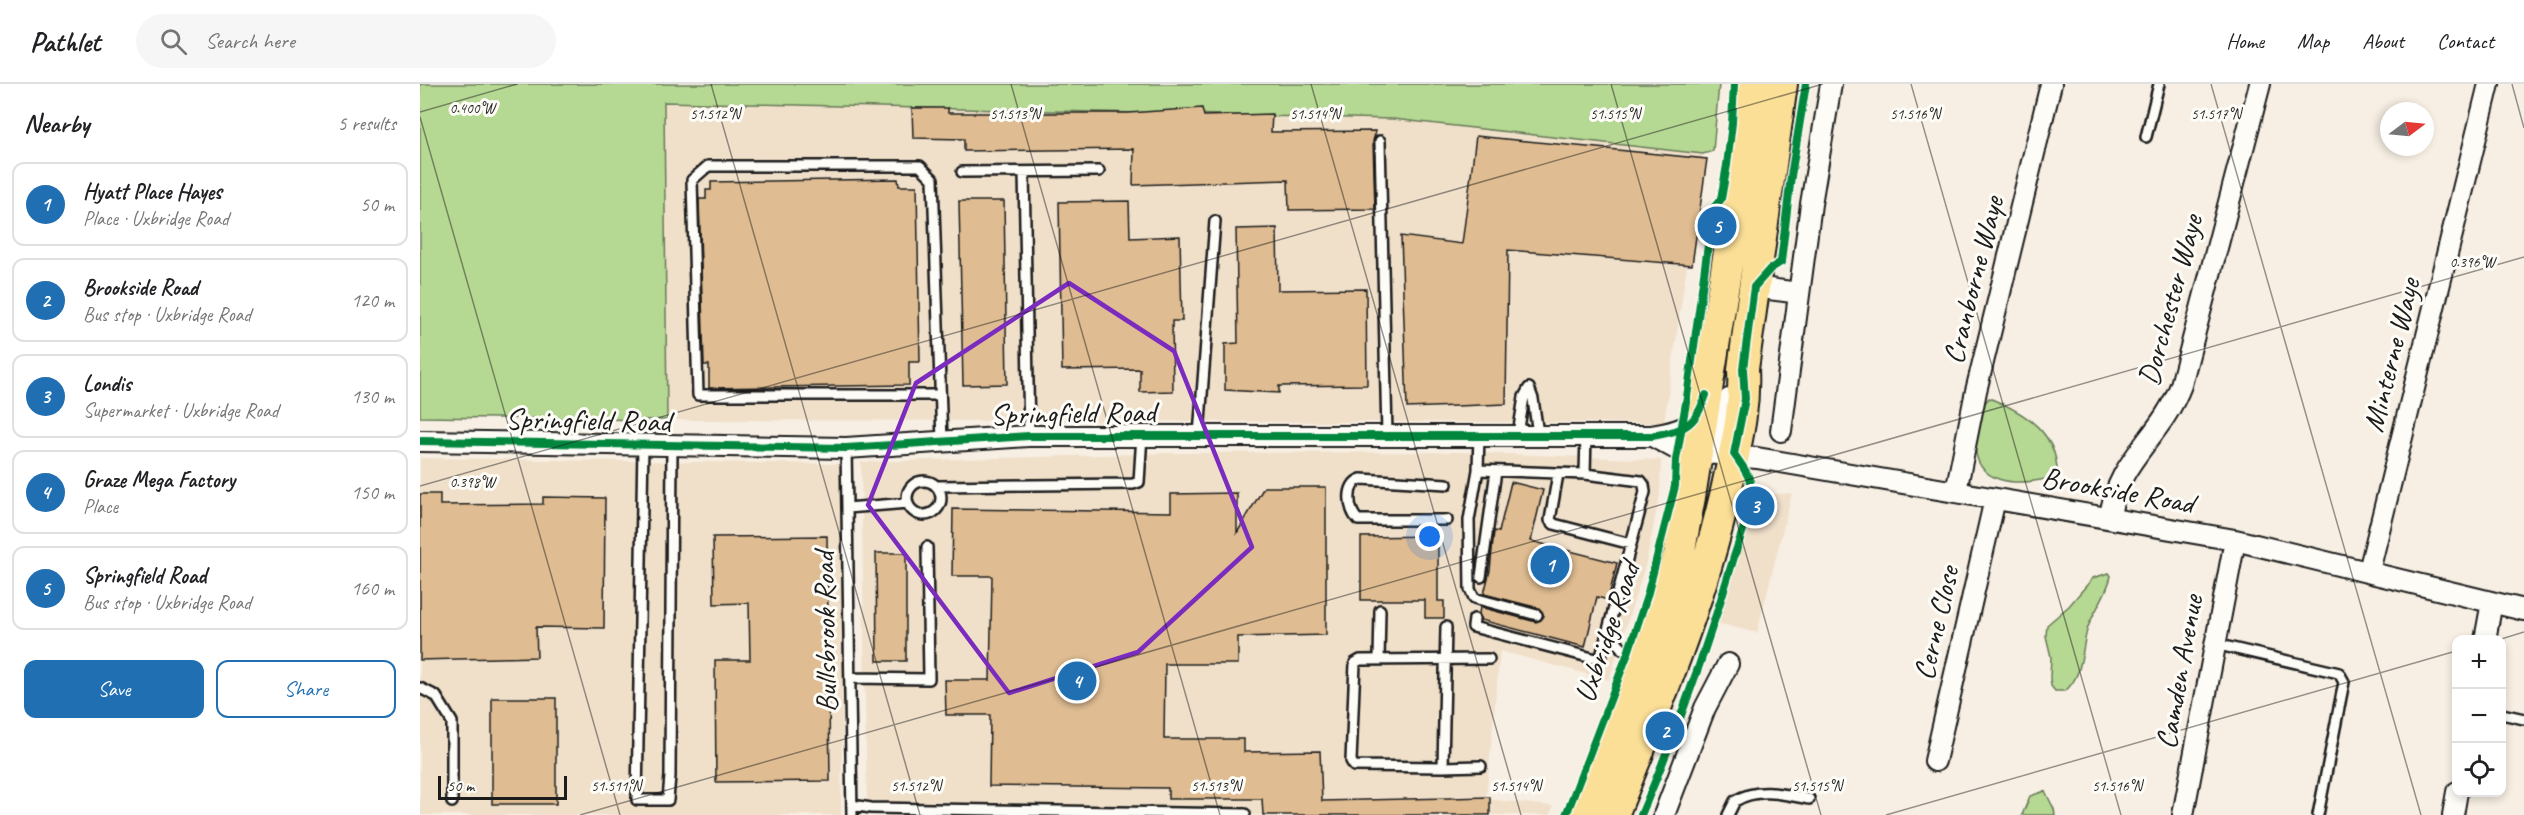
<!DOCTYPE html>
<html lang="en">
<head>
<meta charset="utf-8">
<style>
  body { margin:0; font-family:Caveat,sans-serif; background:#f6f6f6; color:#202124 }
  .controls { position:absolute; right:18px; bottom:18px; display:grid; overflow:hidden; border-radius:12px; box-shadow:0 3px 9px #0003 }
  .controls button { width:54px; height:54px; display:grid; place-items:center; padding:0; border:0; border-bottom:2px solid #e0e0e0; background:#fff; color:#202124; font:30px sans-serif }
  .compass { position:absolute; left:1960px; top:18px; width:54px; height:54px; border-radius:50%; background:#fff; box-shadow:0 3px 9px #0003; rotate:74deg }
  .scale { position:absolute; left:18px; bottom:15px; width:129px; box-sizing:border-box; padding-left:6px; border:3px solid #1c1c1c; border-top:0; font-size:16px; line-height:21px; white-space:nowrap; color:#1c1c1c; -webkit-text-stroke:4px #fdfcf7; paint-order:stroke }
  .you { position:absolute; left:1010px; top:453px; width:21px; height:21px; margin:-15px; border:4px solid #fff; border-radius:50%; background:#1a73e8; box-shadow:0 0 0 9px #1a73e833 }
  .badge { display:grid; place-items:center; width:39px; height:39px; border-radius:50%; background:#1f6fb2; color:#fff; font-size:20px; font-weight:700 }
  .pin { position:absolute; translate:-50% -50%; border:3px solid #fff; box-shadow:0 2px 6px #0006 }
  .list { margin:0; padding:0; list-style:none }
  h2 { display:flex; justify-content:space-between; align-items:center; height:78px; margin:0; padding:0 24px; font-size:26px }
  h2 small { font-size:20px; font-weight:400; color:#757577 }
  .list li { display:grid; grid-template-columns:39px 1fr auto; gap:18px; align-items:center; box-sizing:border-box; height:84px; margin:0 12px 12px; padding:0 12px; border:2px solid #e0e0e0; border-radius:12px }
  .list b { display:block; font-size:22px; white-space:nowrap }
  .list p { margin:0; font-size:20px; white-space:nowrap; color:#757577 }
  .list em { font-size:20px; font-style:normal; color:#757577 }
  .actions { display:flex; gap:12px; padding:18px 24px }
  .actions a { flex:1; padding:14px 0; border:2px solid #1f6fb2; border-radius:12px; text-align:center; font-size:21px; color:#1f6fb2 }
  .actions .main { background:#1f6fb2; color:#fff }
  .icon { flex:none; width:33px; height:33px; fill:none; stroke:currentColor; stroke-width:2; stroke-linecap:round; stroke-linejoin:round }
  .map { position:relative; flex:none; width:2104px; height:731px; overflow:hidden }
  header { display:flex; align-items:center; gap:36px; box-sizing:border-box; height:84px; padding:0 30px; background:#fff; border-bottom:2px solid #e0e0e0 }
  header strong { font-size:28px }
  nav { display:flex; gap:33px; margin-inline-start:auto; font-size:21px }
  .search { width:420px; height:54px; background:#f6f6f6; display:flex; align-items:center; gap:15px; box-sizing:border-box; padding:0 21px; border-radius:33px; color:#757577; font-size:22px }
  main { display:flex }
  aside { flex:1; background:#fff }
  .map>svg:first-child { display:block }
  .built { fill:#f0e0ca }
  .green { fill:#b5d893; stroke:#687a58; stroke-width:1.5 }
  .building { fill:#dfbc91; stroke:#1c1c1c; stroke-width:1.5 }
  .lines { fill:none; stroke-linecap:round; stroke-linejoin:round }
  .service-casing { stroke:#1c1c1c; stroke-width:14 }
  .minor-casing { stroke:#1c1c1c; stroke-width:24 }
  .primary-casing { stroke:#1c1c1c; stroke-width:34 }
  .service { stroke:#fdfcf7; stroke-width:9 }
  .minor { stroke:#fdfcf7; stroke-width:20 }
  .primary { stroke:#fbdf96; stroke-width:30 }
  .cycleway-casing { stroke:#fdfcf7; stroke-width:11 }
  .cycleway { stroke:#00873e; stroke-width:8 }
  .marked { fill:none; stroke:#7b2cbf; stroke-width:4.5; stroke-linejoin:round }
  .ticks { fill:none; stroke:#1c1c1c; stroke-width:1.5; stroke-opacity:0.45 }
  .labels { text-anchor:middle; stroke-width:6; stroke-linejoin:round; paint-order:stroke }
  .street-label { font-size:30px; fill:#1c1c1c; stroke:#fdfcf7 }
  .ticks-label { font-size:15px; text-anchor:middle; fill:#1c1c1c; stroke:#fdfcf7; stroke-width:6; stroke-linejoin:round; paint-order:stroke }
</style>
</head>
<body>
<header>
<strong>Pathlet</strong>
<div class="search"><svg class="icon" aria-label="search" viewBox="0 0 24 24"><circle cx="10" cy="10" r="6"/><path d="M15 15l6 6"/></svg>Search here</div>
<nav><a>Home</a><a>Map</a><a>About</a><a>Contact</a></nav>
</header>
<main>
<aside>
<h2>Nearby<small>5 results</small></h2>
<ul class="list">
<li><span class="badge">1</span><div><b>Hyatt Place Hayes</b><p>Place · Uxbridge Road</p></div><em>50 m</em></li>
<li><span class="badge">2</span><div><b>Brookside Road</b><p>Bus stop · Uxbridge Road</p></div><em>120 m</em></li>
<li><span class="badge">3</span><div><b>Londis</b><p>Supermarket · Uxbridge Road</p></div><em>130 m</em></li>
<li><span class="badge">4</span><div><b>Graze Mega Factory</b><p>Place</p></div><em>150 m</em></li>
<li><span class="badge">5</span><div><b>Springfield Road</b><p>Bus stop · Uxbridge Road</p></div><em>160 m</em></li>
</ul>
<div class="actions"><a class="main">Save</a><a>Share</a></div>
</aside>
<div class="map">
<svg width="2104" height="731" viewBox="0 0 2104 731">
  <rect width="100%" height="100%" fill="#f7efe3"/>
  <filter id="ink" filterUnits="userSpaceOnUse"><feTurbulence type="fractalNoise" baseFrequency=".0167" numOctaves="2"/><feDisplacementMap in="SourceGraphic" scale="12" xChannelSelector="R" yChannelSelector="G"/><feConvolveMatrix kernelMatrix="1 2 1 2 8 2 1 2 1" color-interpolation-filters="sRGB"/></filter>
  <g filter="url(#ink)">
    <path class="built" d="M244,18L974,35L1283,70L1244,339L247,336Z
      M1037,368L1241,376L1240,410L1226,479L1189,596L1080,567L1066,715L1133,722L1130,731H447L441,378L748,369Z
      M0,374L426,380L421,731H0Z
      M1372,409L1337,549L1297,539L1334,412Z"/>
    <path class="green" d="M0,0H1299L1293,67L1283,70L973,35L244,18L247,336L0,333Z
      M1569,314C1604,328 1639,349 1637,392C1599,403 1548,404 1556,349C1557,338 1561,322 1569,314Z
      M1689,489L1691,492C1687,510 1675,525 1668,543C1661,564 1664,592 1645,607H1635L1631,602L1630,594L1631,573L1626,552L1627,541L1649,522L1673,494Z
      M1625,707L1634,725L1635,731H1602L1610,712Z"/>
    <path class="building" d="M492,24H528V29H708L782,24L784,32L852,30L851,48L956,47L953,57L955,125L869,126L868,96L713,101L714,65L544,67V55L493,54Z
      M1056,52L1287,75L1272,181L1088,166L1086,320L987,324L981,152L1042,160Z
      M478,95L479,102H497L500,278H489V301L289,304V281H284L279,115H286V106H291V98Z
      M539,117H584L587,300L543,301Z
      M709,117L710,154L760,152L762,237H752L753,307L720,308V285L642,286L639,118Z
      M857,144L858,206L946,205L947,301L859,302V309L805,306V260L818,259L816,145Z
      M1091,398L1123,406L1111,457L1197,479L1188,516L1177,513L1165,563L1061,536L1059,530L1060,523L1116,538L1121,536L1124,532L1119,524L1064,510L1070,486L1074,447L1079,448Z
      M844,403H906V551L818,553V580H745L744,655H824V668L900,667L902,717L1070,713V731H843L842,715H748V704L569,702L570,631H526L525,596H570L572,492H532L533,425L751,428V410L817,409V449Z
      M0,410H20V421L123,420V413L185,414L184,544L116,543L117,573L0,576Z
      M407,452L410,697L296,698L295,576H330L329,519L294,520L293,453Z
      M1018,452V517H1024V534H1005V516H941V453Z
      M456,469H486V577H457Z
      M72,614H136V720H72Z"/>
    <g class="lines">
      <defs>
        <path id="service" d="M1726,53L1739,0
          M960,57L967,350
          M542,88L679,87
          M604,88L609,352
          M1109,304L1113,315L1118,350
          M520,311H278L272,96L288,82H500L513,95L522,357
          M1098,350L1104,313L1109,304
          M779,351L795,137
          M1059,351L1058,386L1165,390L1221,397L1224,401L1225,408L1211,460L1134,440L1130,436L1138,390
          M223,360L217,716H248L250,692L252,361
          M426,364L432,731
          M1058,386L1049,436L1050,505L1054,514L1117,531
          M1165,390L1166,351
          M487 414a17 17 0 1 1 34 0a17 17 0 1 1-34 0Z
          M516,402L713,400L719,398L722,351
          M427,424L488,419
          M1027,436H938C928,426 925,400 941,395L1027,400
          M1061,493L1076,387
          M1054,535L1053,543L1180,576L1211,460
          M1026,543L1023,683L934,682L931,677L935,579L940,576L1069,575
          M1189,544L1202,565L1220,575
          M1795,560L1919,589L1924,598L1898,731
          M959,576L960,526
          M430,594L509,595L507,463
          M0,604L16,612L32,638V718
          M2082,630L2104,635
          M1023,683L1061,682
          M432,721L451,724L825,730
          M1308,731L1315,717C1337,703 1364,710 1389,715"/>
        <path id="minor" d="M1334,203L1379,209
          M1361,347L1391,120L1411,0
          M1232,352L1258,366L1337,374L1815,456L2104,526
          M0,357L426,364L609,352H1232C1254,348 1271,346 1282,324
          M1277,369C1300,353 1306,344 1309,315
          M1536,407L1556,307L1631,0
          M1690,434C1696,377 1741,354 1761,301L1840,0
          M1949,487L2069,0
          M2065,556L2072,518
          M1515,677L1575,415
          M1244,731L1285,624L1308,580
          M1763,731L1815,456
          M2033,731L2037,708"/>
        <path id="primary" d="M1165,731L1236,546L1259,471L1270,413L1322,86L1333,0
          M1193,731C1238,619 1286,507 1310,389C1318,352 1325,322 1323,285L1362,0"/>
      </defs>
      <use href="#service" class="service-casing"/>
      <use href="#minor" class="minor-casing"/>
      <use href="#primary" class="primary-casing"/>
      <use href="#service" class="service"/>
      <use href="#minor" class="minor"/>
      <use href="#primary" class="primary"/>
      <defs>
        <path id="cycleway" d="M1361,178L1371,92L1386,0
          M0,357L426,364L609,352H1232C1264,346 1275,343 1286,311
          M1146,731L1208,569L1227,512L1255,402L1256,376L1267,313L1293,125L1301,115L1307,81L1312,39L1314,0
          M1221,731C1257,647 1288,561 1314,473C1320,454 1333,422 1331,402C1330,391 1320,379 1314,370L1325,315L1323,285L1334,203L1350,185L1361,178"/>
      </defs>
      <use href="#cycleway" class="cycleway-casing"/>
      <use href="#cycleway" class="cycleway"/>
    </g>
  </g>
  <path class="marked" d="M649,199L754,267L832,463L718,568L589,609L448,421L496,299Z"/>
  <path class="ticks" d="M291,0L500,731M591,0L800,731M891,0L1101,731M1191,0L1401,731M1491,0L1701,731M1791,0L2001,731M2092,0L2104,44M0,28L97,0M0,33L200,731M0,402L1403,0M2078,556L2104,548M160,731L2104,173M1466,731L2036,567"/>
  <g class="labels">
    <g class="street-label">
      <text transform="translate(1553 196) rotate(-76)" y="10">Cranborne Waye</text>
      <text transform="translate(1750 216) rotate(-75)" y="10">Dorchester Waye</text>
      <text transform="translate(1971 271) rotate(-76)" y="10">Minterne Waye</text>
      <text transform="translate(653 329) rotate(-1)" y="10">Springfield Road</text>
      <text transform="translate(168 336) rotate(1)" y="10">Springfield Road</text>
      <text transform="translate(1698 406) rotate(10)" y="10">Brookside Road</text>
      <text transform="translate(1516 539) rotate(-77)" y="10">Cerne Close</text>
      <text transform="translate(405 548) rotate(-91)" y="10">Bullsbrook Road</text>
      <text transform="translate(1187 548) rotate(-71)" y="10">Uxbridge Road</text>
      <text transform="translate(1759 588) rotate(-80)" y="10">Camden Avenue</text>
    </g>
  </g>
  <g class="ticks-label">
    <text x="52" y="29">0.400°W</text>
    <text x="295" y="35">51.512°N</text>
    <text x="595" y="35">51.513°N</text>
    <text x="895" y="35">51.514°N</text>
    <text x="1195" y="35">51.515°N</text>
    <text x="1495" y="35">51.516°N</text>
    <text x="1796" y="35">51.517°N</text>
    <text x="2052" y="183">0.396°W</text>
    <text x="52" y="403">0.398°W</text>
    <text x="196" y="707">51.511°N</text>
    <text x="496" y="707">51.512°N</text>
    <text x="796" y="707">51.513°N</text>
    <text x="1697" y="707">51.516°N</text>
    <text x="1096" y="707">51.514°N</text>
    <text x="1397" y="707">51.515°N</text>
  </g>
</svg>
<div class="controls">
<button>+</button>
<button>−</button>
<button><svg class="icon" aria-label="locate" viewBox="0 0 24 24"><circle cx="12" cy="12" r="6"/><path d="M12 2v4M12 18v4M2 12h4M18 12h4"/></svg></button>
</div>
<svg class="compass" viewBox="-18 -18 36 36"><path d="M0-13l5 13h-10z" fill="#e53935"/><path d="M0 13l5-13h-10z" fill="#757577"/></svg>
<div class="scale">50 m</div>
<div class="you"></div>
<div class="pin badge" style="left:1130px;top:481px">1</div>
<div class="pin badge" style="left:1245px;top:647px">2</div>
<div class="pin badge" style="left:1335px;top:422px">3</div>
<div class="pin badge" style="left:657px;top:597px">4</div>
<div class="pin badge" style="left:1297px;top:142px">5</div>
</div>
</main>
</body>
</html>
